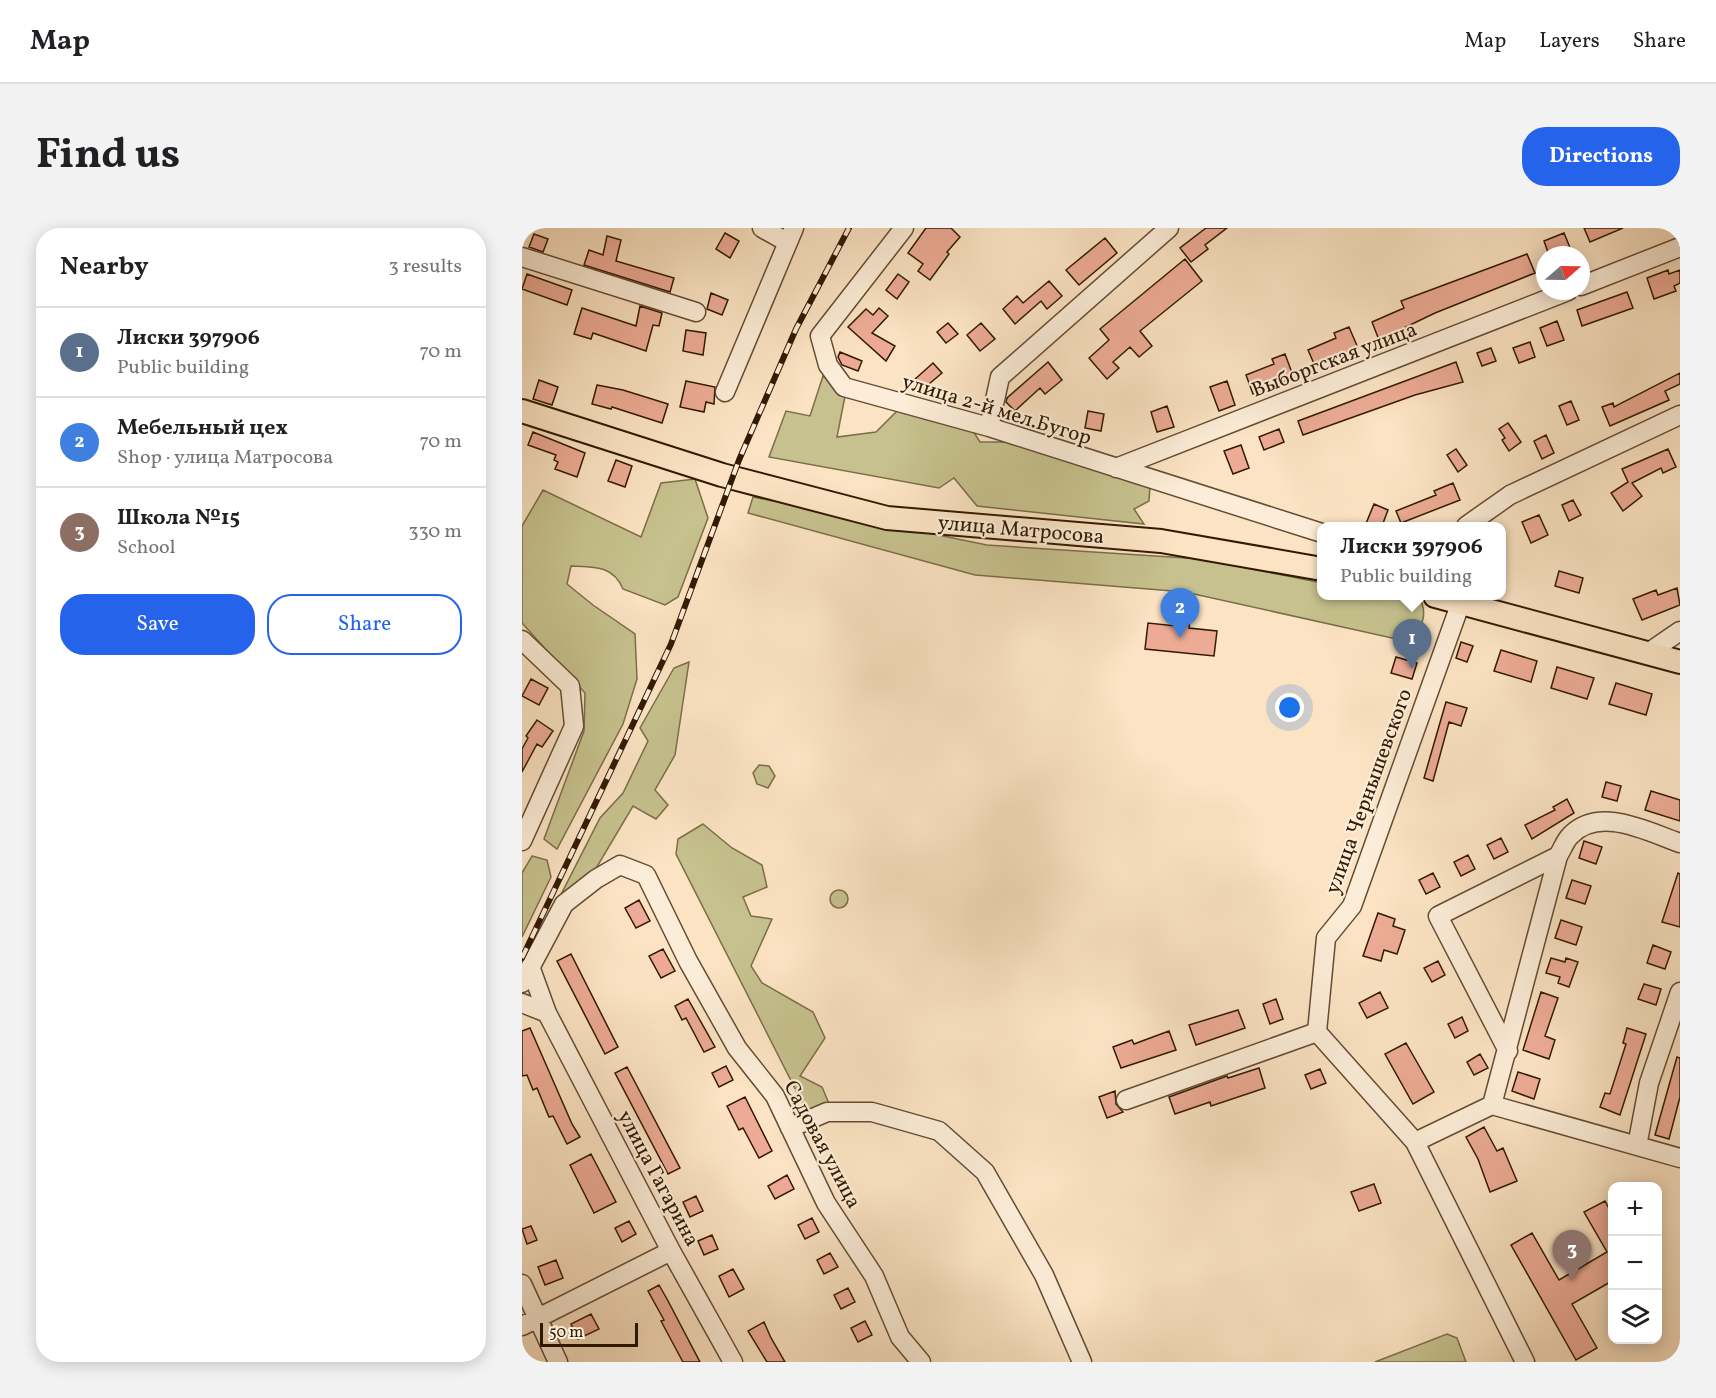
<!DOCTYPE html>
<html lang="en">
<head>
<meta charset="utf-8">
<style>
  body { margin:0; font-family:Vollkorn,serif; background:#f2f2f2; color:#202124 }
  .controls { position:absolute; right:18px; bottom:18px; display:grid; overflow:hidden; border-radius:12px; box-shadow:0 3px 15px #0003 }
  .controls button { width:54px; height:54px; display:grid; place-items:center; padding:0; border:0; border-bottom:2px solid #e0e0e0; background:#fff; color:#202124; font:30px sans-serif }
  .compass { position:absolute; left:1014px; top:18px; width:54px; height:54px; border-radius:50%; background:#fff; box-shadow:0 3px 15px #0003; rotate:70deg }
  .scale { position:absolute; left:18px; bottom:15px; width:98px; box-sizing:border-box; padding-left:6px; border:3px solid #321a02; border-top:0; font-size:16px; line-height:21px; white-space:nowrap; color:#321a02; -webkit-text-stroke:4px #fcedd8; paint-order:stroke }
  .you { position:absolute; left:768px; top:480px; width:21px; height:21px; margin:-15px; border:4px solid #fff; border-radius:50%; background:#1a73e8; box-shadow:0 0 0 9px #1a73e833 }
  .badge { display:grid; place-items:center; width:39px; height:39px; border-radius:50%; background:#2563eb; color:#fff; font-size:20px; font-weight:700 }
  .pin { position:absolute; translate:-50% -50px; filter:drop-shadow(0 2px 3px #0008) }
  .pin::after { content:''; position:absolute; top:32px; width:21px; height:18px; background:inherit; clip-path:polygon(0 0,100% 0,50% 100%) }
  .popup { position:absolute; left:795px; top:294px; width:189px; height:78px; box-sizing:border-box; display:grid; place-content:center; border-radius:12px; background:#fff; filter:drop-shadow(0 2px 4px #0005); font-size:20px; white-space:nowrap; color:#757577 }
  .popup b { font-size:22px; color:#202124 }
  .popup::after { content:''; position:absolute; left:50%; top:100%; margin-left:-12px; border:12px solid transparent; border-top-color:#fff }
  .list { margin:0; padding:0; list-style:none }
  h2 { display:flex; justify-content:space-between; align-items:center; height:78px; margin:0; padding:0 24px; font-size:26px }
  h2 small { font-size:20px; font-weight:400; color:#757577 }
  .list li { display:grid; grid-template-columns:39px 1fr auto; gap:18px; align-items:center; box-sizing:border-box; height:90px; padding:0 24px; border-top:2px solid #e0e0e0 }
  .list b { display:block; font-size:22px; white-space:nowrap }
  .list p { margin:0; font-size:20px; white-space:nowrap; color:#757577 }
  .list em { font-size:20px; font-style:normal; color:#757577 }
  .actions { display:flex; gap:12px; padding:18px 24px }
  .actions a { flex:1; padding:14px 0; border:2px solid #2563eb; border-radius:24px; text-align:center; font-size:21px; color:#2563eb }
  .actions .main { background:#2563eb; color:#fff }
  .icon { flex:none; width:33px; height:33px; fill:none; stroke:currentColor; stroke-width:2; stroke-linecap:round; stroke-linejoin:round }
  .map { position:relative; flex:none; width:1158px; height:1134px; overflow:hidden; border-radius:24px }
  header { display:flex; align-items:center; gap:36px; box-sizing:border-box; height:84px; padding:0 30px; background:#fff; border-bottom:2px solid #e0e0e0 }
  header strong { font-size:28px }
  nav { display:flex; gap:33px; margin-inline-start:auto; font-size:21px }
  .intro { display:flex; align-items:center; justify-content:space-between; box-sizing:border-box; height:144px; padding:0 36px }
  h1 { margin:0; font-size:42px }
  .button { padding:15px 27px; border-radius:24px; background:#2563eb; color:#fff; font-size:21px; font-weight:700 }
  main { display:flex; gap:36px; padding:0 36px }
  aside { flex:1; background:#fff; border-radius:24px; box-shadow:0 3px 15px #0003 }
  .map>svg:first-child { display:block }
  .green { fill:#c6c18e; stroke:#7c6e48; stroke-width:1.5 }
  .building { fill:#edab95; stroke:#321a02; stroke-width:1.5 }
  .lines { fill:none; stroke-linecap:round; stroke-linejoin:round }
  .minor-casing { stroke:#644c32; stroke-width:21 }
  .major-casing { stroke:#321a02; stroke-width:26 }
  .minor { stroke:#fcedd8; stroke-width:18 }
  .major { stroke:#fbe3c3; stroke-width:22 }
  .rail-casing { stroke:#321a02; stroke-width:6 }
  .rail { stroke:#fcedd8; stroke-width:4; stroke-dasharray:11; stroke-linecap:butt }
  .labels { text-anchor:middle; stroke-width:4.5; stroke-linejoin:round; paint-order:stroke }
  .street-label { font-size:21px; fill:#321a02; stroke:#fcedd8 }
</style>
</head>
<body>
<header>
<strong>Map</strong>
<nav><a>Map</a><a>Layers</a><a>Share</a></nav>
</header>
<div class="intro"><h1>Find us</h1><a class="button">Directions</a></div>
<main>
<aside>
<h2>Nearby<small>3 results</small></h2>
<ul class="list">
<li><span class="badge" style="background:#5c6f8a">1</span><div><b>Лиски 397906</b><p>Public building</p></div><em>70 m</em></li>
<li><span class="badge" style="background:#3f7fe0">2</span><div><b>Мебельный цех</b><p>Shop · улица Матросова</p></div><em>70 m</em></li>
<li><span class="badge" style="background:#8d6e63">3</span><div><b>Школа №15</b><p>School</p></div><em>330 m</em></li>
</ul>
<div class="actions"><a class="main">Save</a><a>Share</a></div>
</aside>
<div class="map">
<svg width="1158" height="1134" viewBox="0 0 1158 1134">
  <rect width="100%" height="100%" fill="#fbe3c3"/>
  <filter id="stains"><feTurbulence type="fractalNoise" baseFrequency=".00333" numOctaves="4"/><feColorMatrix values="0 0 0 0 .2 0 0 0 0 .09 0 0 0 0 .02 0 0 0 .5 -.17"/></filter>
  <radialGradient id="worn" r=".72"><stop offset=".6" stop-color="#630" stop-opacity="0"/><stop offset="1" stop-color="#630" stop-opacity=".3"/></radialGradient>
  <path class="green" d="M301,148L324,163L315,209L354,204L378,180L437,181L458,214H492L628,258L627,273L612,281L622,296L455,278L432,250L417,260L247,229L264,183L288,188Z
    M173,251L186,290L156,369L143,377L101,361C91,337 72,339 49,338L45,356L71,377L113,406L115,451L101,496L35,621L22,611L62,503L63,465L0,395V298L21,262L119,309L139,255Z
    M231,269L465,317L680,331L800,355V368H864L900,375C906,395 896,402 879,412L663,364L453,347L226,285Z
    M167,434L153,527L133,562L146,577L134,591L111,578L0,765V743L78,590L101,565L126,513L118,500L152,440Z
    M237,537L247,538L253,548L246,560L235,556L231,545Z
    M181,596L210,620L240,637L245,659L221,669L229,688L250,691L229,738L240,755L291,784L303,810L278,848L300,859L308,878L285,884L154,626L156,611Z
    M10,628L25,632L29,649L0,709V645Z
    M308 671a9 9 0 1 1 18 0a9 9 0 1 1-18 0Z
    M925,1106L935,1110L944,1134H853Z"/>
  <path class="building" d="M404,0H429L438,9L425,24L427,26L408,52L396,43L401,36L386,25Z
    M684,0H705L683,17L686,21L669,34L658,20Z
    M1062,0H1101L1068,14Z
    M203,5L217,13L208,30L194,21Z
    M1042,5L1051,27H1027L1022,13Z
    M12,6L26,11L21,24L7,19Z
    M85,8L99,12L94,33L152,50L148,64L62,37L67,22L81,27Z
    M583,10L595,25L557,57L544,42Z
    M1005,26L1013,45L913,85L857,112L850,94L882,80L879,73Z
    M663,31L680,53L618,103L630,118L617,129L608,119L591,134L597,140L585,151L567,130L587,112L578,101Z
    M1146,42L1147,46L1158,42V55L1152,58L1154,63L1132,71L1125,50Z
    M5,46L50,62L45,77L0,61Z
    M376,46L387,54L375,71L364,62Z
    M527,53L540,68L525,81L519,73L493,96L481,81L495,68L501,75Z
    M1105,64L1111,80L1060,98L1055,82Z
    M189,65L206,72L200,87L185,81Z
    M118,78L140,85L137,98L131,97L124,123L71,105L69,111L52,106L60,80L114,98Z
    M357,80L366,88L350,105L373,118L364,133L326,99L344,81L351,87Z
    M1035,93L1042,112L1025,118L1018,100Z
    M426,95L436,106L424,115L415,104Z
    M459,95L473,111L458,123L445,107Z
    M827,99L836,120L793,138L786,122L814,110L812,105Z
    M164,102L184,105L181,127L161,123Z
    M1008,114L1013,129L997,135L991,120Z
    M969,120L974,133L960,138L955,125Z
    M318,124L340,133L336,143L320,137L316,129Z
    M763,126L772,150L731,166L724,147L752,136L750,131Z
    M526,134L540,152L523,166L518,160L493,183L484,174L485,170Z
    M934,134L941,154L893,167L781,207L776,193Z
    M411,135L420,145L400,162L392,152Z
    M1158,145V156L1143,163L1147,172L1088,198L1080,179L1091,175L1092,179Z
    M17,152L36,159L30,177L11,171Z
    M164,153L193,159L192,176L184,174L182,184L158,179Z
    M705,153L713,177L697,183L688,159Z
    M75,157L101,162L146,176L140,195L90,179L89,181L70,176Z
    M1049,173L1057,192L1045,197L1037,178Z
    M645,178L652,199L635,204L629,184Z
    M566,183L582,186L579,203L563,200Z
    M986,195L999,214L987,223L980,212L983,210L977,201Z
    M757,201L762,214L742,222L737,209Z
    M11,204L63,225L55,249L33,241L36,234L32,232L34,227L6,217Z
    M1024,207L1032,225L1020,231L1012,213Z
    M719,217L727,240L711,246L702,223Z
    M934,221L945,237L936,244L925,227Z
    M1146,221L1154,239L1141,245L1139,240L1110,255L1120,268L1101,283L1089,265L1106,254L1100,241Z
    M94,232L110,238L103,259L86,253Z
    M931,255L938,272L879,295L874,283L914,267L912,263Z
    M1051,272L1059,287L1047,293L1040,277Z
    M852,276L866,282L860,298H843Z
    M1017,287L1026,307L1009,315L1000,294Z
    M1037,343L1061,350L1057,365L1033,358Z
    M1155,360L1158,377L1120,392L1111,371L1134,362L1136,367Z
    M654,391L668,392L667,400L695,403L692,428L623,421L626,395L654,398Z
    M939,414L951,418L945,434L934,430Z
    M979,422L1015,433L1009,454L972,443Z
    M874,429L895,435L890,451L869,445Z
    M1035,439L1072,450L1065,471L1029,460Z
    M9,451L26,460L17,477L0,468Z
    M1094,455L1130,466L1124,487L1087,476Z
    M924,474L945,480L939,498L927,494L911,553L902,550Z
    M15,492L31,503L20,519L15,516L0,544V521L6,510L4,508Z
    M1084,554L1099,558L1095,573L1080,569Z
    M1129,563L1158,572V593L1123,582Z
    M1045,571L1052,585L1010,611L1003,597L1033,582L1031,579Z
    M979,610L986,624L972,631L965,617Z
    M1062,613L1080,619L1074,636L1057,630Z
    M946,627L953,641L939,648L932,634Z
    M911,645L918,659L904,666L897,652Z
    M1156,645L1158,646V699L1140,694Z
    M1050,652L1069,658L1063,676L1044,670Z
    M117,672L128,693L114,700L103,680Z
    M856,685L873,691L871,698L883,702L875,726L862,722L859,733L841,728Z
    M1039,692L1060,699L1054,717L1033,710Z
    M1131,717L1149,724L1143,741L1125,735Z
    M141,721L153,743L139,750L127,728Z
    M49,726L96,819L83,826L35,733Z
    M1029,730L1043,734L1044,730L1056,734L1047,759L1036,755L1038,749L1024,745Z
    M916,733L923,747L910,754L902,740Z
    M1122,756L1139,761L1134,777L1116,771Z
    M858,764L866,780L845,790L837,775Z
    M1019,764L1036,770L1023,808L1033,812L1027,831L1001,822Z
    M166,771L193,819L182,824L164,790L160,792L153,778Z
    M754,771L761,791L748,796L741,776Z
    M716,782L723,800L674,817L667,797Z
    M940,789L946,803L933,810L926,796Z
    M8,800L50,896L58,909L45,916L31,888L27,889L15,860L11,862L5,847L0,848V803Z
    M1105,800L1124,806L1098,887L1078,879L1083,865L1088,866L1104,816L1101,815Z
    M647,803L654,822L599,840L591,819L610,812L612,816Z
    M884,815L912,864L891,876L863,826Z
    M958,826L966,840L952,847L945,834Z
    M1155,829L1158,830V869L1147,911L1133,907Z
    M204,838L211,852L197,859L190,845Z
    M105,839L158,940L146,946L93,845Z
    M737,840L743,860L689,878L688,874L653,886L647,869L705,848L706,850Z
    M798,841L804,855L789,861L783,847Z
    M996,844L1018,851L1012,871L990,863Z
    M593,863L594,876L601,884L585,890L577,869Z
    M223,869L250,923L237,930L221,900L217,902L205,878Z
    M962,899L975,923L981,920L995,953L968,964L956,931L944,909Z
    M69,926L94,974L72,985L48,937Z
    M265,947L272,961L253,971L246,958Z
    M852,956L859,975L837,983L829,964Z
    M174,968L181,983L168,989L161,974Z
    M1083,973L1090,986V1053L1050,1076L1075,1120L1054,1132L989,1017L1010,1005L1037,1052L1085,1024L1062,984Z
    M290,990L297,1004L283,1011L276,997Z
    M107,993L114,1006L100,1014L93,1000Z
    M9,998L15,1012L5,1016L0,1001Z
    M190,1007L196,1021L182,1027L176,1013Z
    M308,1025L316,1039L302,1046L295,1032Z
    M34,1032L41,1050L23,1057L16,1039Z
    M211,1041L222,1061L207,1069L197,1048Z
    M137,1057L145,1071L178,1134H161L155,1123L139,1093L142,1092L126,1063Z
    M326,1060L333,1074L319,1081L312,1067Z
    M69,1086L77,1101L56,1111L49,1096Z
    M343,1093L350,1107L336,1114L329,1100Z
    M242,1094L249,1110L263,1134H245L226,1103Z"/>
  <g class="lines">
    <defs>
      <path id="minor" d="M240,0L265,14
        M382,0L298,108L306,137L322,159L467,199L800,305
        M0,29L174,84
        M1059,58L1158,19
        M203,164L272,0
        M467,199L478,149L647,0
        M594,240L1046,63
        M944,298L988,267L1158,187
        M939,374L830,678L804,710L795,804L893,914L1003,1134
        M0,412L48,458L52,498L0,613
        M1126,425L1158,403
        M9,741L25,785L149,1023L211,1134
        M0,755L42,676L74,651L98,637L124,647L166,733L215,820L253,868L304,975L352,1048L378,1109L399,1134
        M0,775L25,785
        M986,823L916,688L1036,628
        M604,872L795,804
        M970,877L1036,628C1040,622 1043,613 1048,608C1077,577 1126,604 1158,615
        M268,900L305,884H350L417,903L463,944L522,1047L560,1134
        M893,914L970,877L1158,930
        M1115,918L1127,855L1158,764
        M0,1056L36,1134
        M0,1098L149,1023"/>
      <path id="major" d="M0,183L200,247L365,290L639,313L800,341
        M913,368L1158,434"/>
    </defs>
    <use href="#minor" class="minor-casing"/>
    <use href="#major" class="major-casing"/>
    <use href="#minor" class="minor"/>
    <use href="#major" class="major"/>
    <defs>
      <path id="rail" d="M0,730L149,416L217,232L274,101L327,0"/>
    </defs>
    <use href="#rail" class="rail-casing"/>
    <use href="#rail" class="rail"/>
  </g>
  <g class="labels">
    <g class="street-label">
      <text transform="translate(812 131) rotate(-21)" y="7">Выборгская улица</text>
      <text transform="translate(475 181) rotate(17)" y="7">улица 2-й мел.Бугор</text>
      <text transform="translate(499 301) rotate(5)" y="7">улица Матросова</text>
      <text transform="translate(846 563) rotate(-70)" y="7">улица Чернышевского</text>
      <text transform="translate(301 916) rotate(62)" y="7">Садовая улица</text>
      <text transform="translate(137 950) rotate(62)" y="7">улица Гагарина</text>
    </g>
  </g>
  <rect width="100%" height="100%" filter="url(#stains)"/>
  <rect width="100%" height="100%" fill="url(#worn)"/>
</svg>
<div class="controls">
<button>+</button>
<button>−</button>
<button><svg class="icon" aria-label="layers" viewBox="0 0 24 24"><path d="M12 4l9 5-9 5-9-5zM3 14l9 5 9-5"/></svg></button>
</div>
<svg class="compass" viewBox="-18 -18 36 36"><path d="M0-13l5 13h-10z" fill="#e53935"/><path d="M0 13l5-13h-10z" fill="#757577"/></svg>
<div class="scale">50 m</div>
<div class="you"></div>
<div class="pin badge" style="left:890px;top:441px;background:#5c6f8a">1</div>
<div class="popup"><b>Лиски 397906</b>Public building</div>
<div class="pin badge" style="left:658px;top:410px;background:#3f7fe0">2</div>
<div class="pin badge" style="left:1050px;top:1052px;background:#8d6e63">3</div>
</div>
</main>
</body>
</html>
